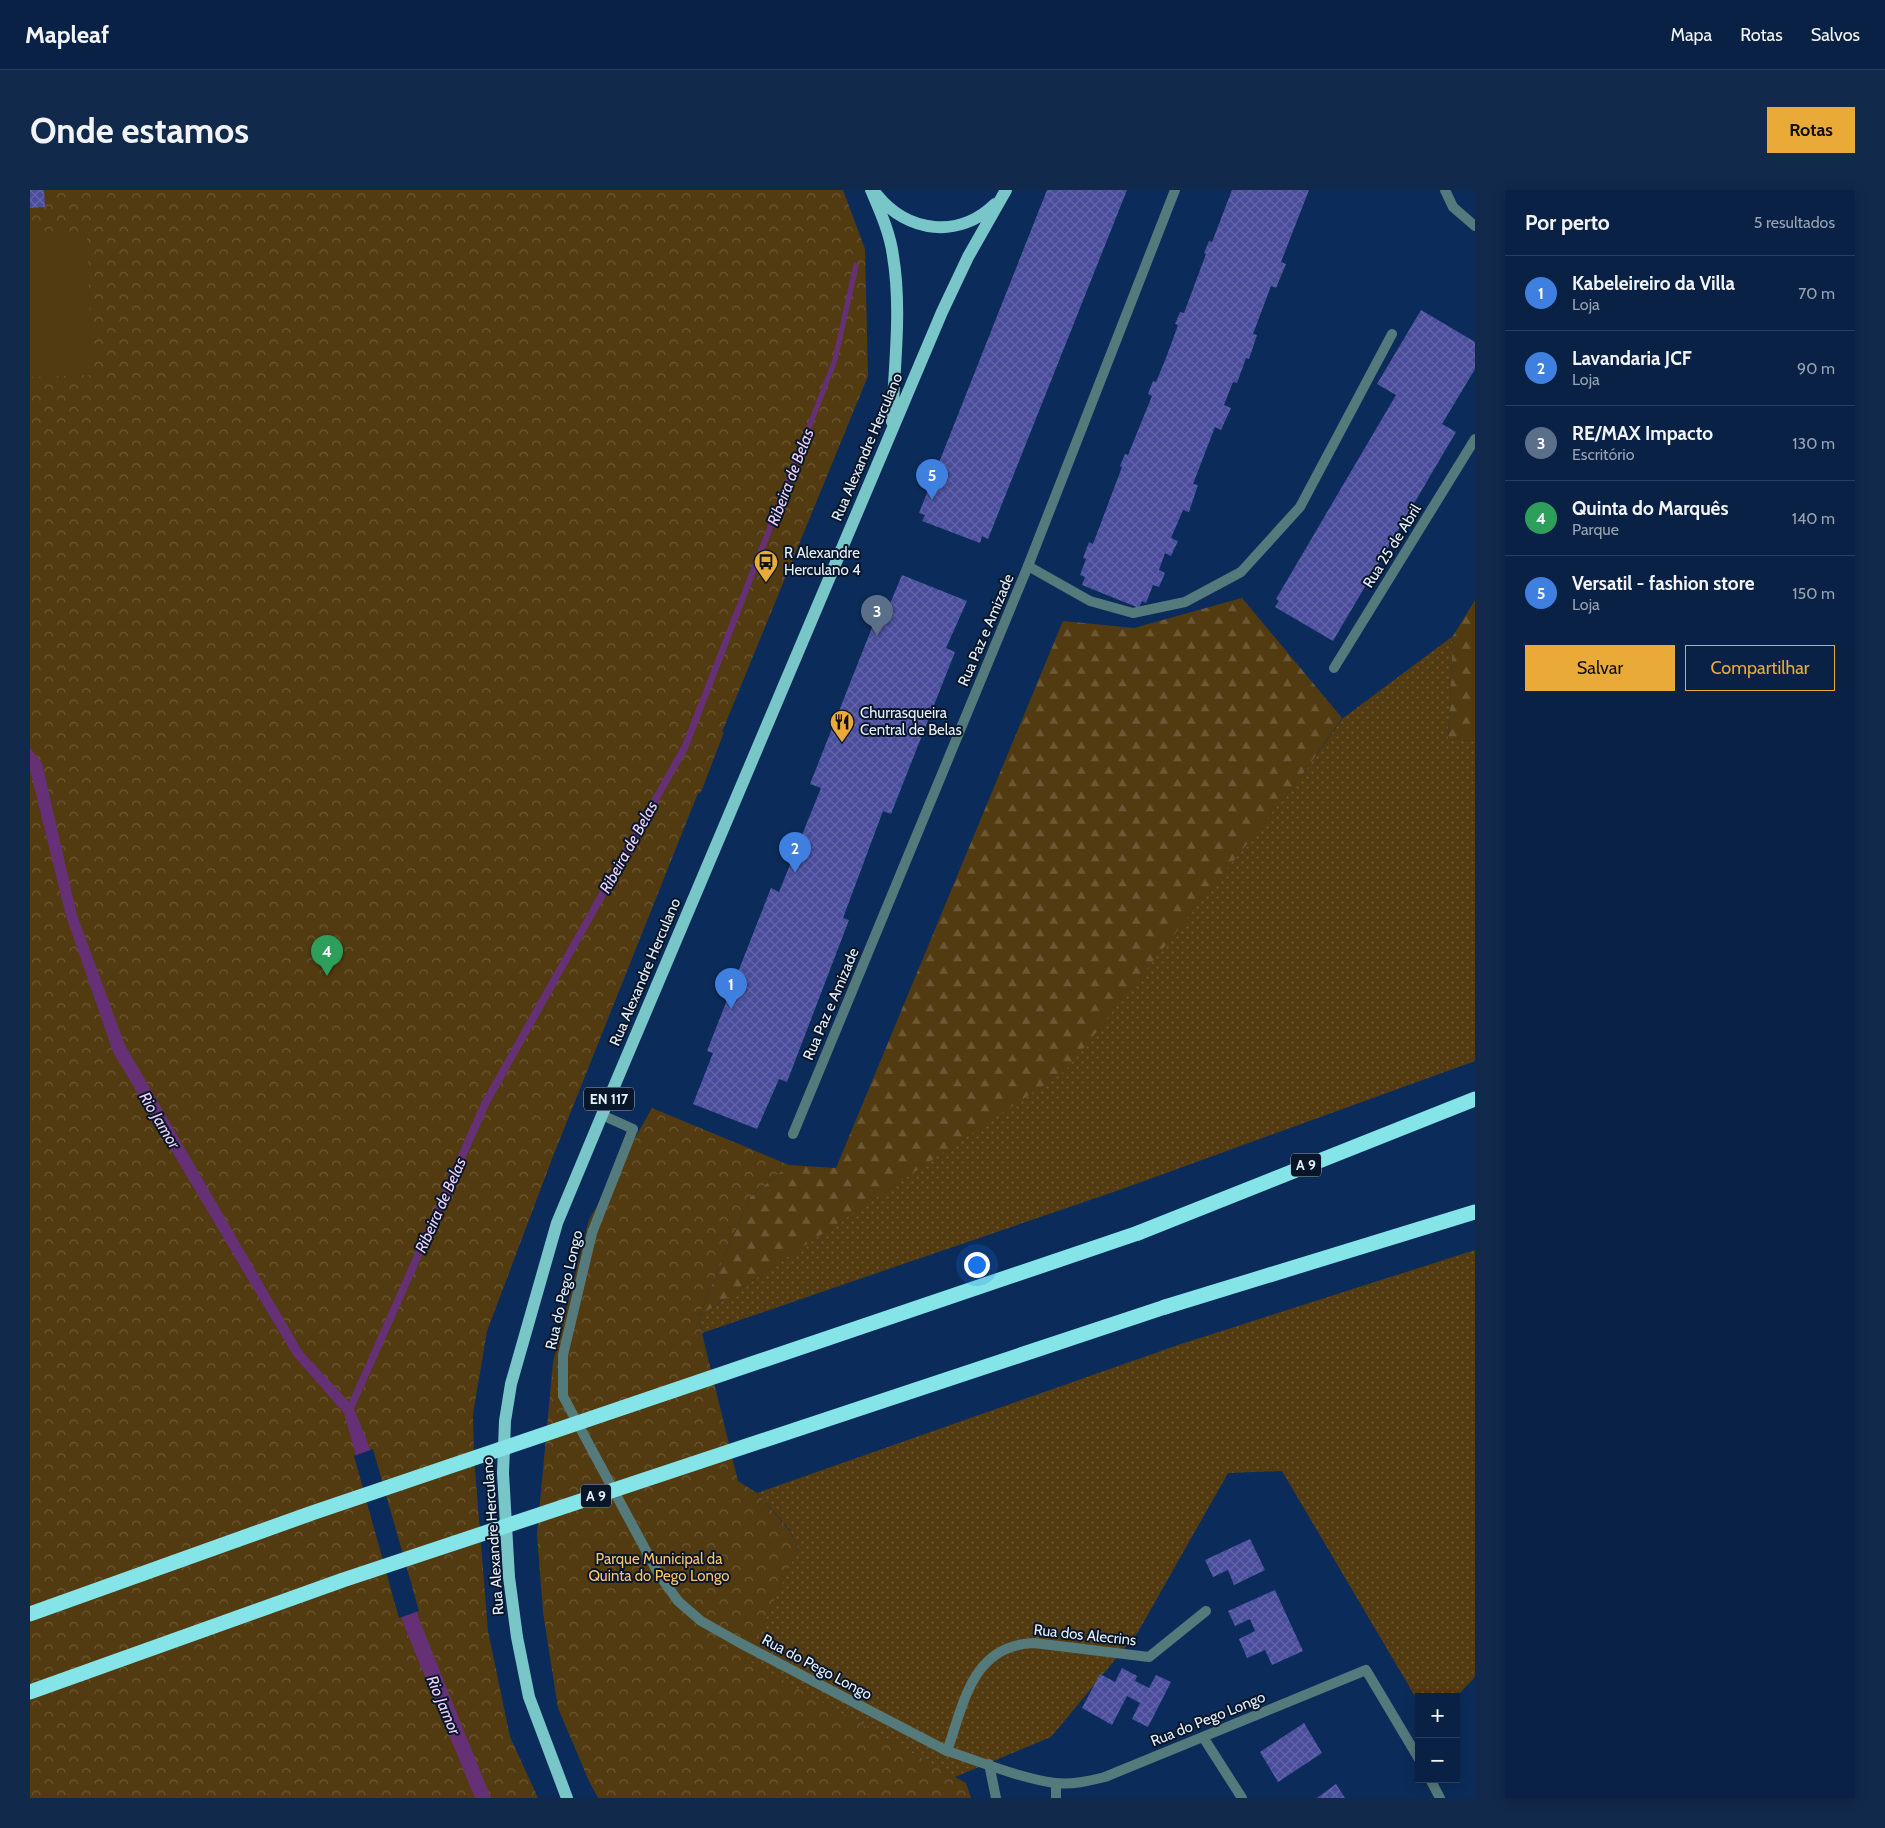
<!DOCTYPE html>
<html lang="pt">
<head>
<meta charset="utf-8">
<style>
  body { margin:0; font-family:Cabin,sans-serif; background:#11294b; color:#f1f3f6 }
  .controls { position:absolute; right:15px; bottom:15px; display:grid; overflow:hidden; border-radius:0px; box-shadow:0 2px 12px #0003 }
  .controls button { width:45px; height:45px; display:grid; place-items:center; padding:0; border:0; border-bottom:1px solid #293e5d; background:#082144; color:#f1f3f6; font:25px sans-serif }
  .you { position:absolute; left:946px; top:1074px; width:18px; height:18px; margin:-12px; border:4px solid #fff; border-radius:50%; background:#1a73e8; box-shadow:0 0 0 8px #1a73e833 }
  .badge { display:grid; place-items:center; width:32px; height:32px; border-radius:50%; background:#e9aa38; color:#fff; font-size:16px; font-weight:700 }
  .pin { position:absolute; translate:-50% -41px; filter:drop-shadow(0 1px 2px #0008) }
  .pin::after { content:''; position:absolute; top:26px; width:18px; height:15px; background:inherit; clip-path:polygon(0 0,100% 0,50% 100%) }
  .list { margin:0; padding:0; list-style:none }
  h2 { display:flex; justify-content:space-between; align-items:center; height:65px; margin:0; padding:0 20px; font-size:21px }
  h2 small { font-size:16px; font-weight:400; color:#98a3b2 }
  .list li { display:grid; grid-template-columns:32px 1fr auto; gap:15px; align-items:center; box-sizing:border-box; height:75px; padding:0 20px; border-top:1px solid #293e5d }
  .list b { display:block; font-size:19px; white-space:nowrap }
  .list p { margin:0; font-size:16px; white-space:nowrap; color:#98a3b2 }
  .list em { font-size:16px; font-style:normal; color:#98a3b2 }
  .actions { display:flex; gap:10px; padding:15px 20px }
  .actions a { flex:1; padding:11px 0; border:1px solid #e9aa38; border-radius:0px; text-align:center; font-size:18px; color:#e9aa38 }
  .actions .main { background:#e9aa38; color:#111 }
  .map { position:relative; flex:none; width:1445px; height:1608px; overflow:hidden; border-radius:0px }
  header { display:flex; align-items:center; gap:30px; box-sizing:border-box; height:70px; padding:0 25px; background:#082144; border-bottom:1px solid #293e5d }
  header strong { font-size:24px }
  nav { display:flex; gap:28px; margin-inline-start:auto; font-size:18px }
  .intro { display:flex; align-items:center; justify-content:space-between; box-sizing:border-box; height:120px; padding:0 30px }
  h1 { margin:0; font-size:35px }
  .button { padding:12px 22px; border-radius:0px; background:#e9aa38; color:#111; font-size:18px; font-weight:700 }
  main { display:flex; gap:30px; padding:0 30px }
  aside { flex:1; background:#082144; border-radius:0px; box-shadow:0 2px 12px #0003 }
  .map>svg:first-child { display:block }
  .grass { fill:url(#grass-dots) }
  .forest { fill:url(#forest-firs) }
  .park { fill:url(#park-crowns) }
  .garden { fill:#533b11 }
  .water { fill:#663076 }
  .pier { fill:#0b2c5a }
  .building { fill:url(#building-cross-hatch) }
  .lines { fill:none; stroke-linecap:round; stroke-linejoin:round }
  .service { stroke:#557a7b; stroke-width:10 }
  .minor { stroke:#557a7b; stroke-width:10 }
  .primary { stroke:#78c6c8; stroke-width:12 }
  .motorway { stroke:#84e4e7; stroke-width:15 }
  .motorway-bridge { stroke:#84e4e7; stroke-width:15 }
  .labels { text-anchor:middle; stroke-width:4; stroke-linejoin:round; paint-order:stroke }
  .shield { fill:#08162a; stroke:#a4aebc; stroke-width:1 }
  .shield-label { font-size:14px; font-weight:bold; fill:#e7effb }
  .street-label { font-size:15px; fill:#e7effb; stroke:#08162a }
  .poi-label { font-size:15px; fill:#e7effb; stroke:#08162a; text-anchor:start }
  .park-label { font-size:15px; fill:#fbc46b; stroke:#08162a }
  .water-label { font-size:16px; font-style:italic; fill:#efd1f8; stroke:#08162a }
</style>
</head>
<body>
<header>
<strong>Mapleaf</strong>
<nav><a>Mapa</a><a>Rotas</a><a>Salvos</a></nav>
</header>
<div class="intro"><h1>Onde estamos</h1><a class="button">Rotas</a></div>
<main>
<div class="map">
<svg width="1445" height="1608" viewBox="0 0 1445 1608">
  <defs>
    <pattern id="grass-dots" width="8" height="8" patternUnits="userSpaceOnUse" patternTransform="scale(1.25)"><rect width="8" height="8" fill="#533b11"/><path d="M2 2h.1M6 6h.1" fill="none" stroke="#6c5835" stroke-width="1.8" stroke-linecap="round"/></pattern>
    <pattern id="forest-firs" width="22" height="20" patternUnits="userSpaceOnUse" patternTransform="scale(1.25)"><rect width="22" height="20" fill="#533b11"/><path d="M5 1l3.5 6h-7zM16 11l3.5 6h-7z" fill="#6c5835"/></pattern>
    <pattern id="park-crowns" width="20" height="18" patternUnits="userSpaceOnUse" patternTransform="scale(1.25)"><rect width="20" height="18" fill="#533b11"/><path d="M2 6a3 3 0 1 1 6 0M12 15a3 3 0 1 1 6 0" fill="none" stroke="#6c5835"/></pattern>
    <pattern id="building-cross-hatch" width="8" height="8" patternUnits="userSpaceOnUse" patternTransform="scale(1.25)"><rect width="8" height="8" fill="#494d9b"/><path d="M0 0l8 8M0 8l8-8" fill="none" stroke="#6367aa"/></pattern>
  </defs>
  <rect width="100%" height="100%" fill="#0b2c5a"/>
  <path class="grass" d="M1423,446L1418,549L1445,551V871L1092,999L672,1143L668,1127L1034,881L1273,584L1312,529Z
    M1445,1060V1487L1426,1507H1389V1513L1252,1281L1198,1283L1108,1442L1021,1547L925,1587L716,1470L768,1359L760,1340L727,1303L1148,1155Z"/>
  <path class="forest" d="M1212,408L1312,528L1273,584L1035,881L668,1127L720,1007L759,975L806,978L1033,431L1104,438Z
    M1445,410V551L1418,549L1423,446Z"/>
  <path class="park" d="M0,0H813L835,59L838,186L692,542H694L671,602L668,603L522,969L457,1141L443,1224L444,1267L458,1441L480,1547L508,1608H0Z
    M622,918L759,975L720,1007L668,1127L708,1291L727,1303L760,1341L768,1359L717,1470L936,1593L941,1608H568L559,1591L528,1518L513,1422L507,1345L523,1172L559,1030Z"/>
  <path class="garden" d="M57,43L62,185L0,187V45Z"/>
  <path class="water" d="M824,72L829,75L807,172L658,559L460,913L324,1219L338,1253L389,1429L461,1608H445L373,1433L314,1223L263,1165L83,862L36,726L0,580V558L12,573L47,725L95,855L272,1161L319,1212L452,911L652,555L802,171Z"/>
  <path class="pier" d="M343,1259L389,1421L369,1428L324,1266Z"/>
  <path class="building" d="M0,0H14L15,17L0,18Z
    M1017,0H1097L958,349L952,346L950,353L892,331L895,325L889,323Z
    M1202,0H1279L1251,72L1256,74L1246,98L1241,96L1223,144L1227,145L1219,169L1216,168L1207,193L1203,192L1194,215L1201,218L1191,240L1185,237L1163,294L1168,295L1159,322L1153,320L1141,348L1148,351L1141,366L1135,363L1129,380L1135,383L1129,397L1123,395L1116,413L1112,411L1109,418L1052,395L1055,387L1050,385L1056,369L1053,368L1059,352L1063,354L1092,277L1090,276L1095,264L1098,265L1122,206L1118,204L1123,191L1126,192L1136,168L1148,135L1145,134L1150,122L1154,123L1176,64L1174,63L1179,51L1182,52Z
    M1391,120L1445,152V179L1412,234L1426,242L1303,451L1245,417L1249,411L1246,409L1366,205L1347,194Z
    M872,385L937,411L916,458L925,462L861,624L853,621L813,728L819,730L757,892L749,889L727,939L663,914L683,863L677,861L741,698L749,702L791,598L780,594L845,430L852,433Z
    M1220,1349L1235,1380L1204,1395L1198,1380L1183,1387L1175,1370Z
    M1245,1400L1273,1461L1242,1475L1235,1460L1217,1468L1209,1449L1225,1441L1220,1429L1205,1436L1198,1421Z
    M1092,1478L1107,1486L1105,1491L1119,1498L1126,1485L1141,1492L1118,1537L1102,1529L1110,1513L1097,1506L1082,1535L1052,1518L1070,1484L1085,1492Z
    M1274,1533L1292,1563L1248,1592L1230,1562Z
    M1306,1594L1315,1608H1287Z"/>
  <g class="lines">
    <path class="service" d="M998,376L1060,411L1103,423L1155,412L1211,382L1270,317L1362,144
      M572,925L603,939L562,1043L533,1165V1206L628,1383L648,1411L671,1431L710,1453L917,1561"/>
    <path class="minor" d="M1415,0L1423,17L1445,36
      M1304,478L1445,249
      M763,944L998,376L1145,0
      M1176,1421L1119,1467L1004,1453C942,1455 934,1513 917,1561C952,1572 989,1588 1025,1593C1042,1595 1059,1591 1075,1587L1336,1480L1389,1569
      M1173,1547L1212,1608
      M959,1574L966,1608
      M1400,1589L1410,1608
      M1026,1593V1608"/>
    <path class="primary" d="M841,0C850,21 860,43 863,66C872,120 864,177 862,232
      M847,5C878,43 929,49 965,14
      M537,1608L499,1507L487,1447L479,1387L473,1283L475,1231L481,1194L527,1033L572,925L912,122L938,67L976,0"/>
    <path class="motorway" d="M1108,1043L1445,909
      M1135,1117L1445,1022"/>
    <path class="motorway-bridge" d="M0,1424L282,1323L1108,1043
      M0,1502L313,1390L1135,1117"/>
  </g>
  <defs>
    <symbol id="bus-pin" viewBox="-11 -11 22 30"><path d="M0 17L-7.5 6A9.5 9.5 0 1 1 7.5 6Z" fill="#e9aa38" stroke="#08162a"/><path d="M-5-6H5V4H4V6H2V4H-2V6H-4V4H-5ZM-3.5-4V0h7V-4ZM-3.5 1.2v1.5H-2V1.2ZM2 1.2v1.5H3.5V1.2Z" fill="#111"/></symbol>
    <symbol id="restaurant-pin" viewBox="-11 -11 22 30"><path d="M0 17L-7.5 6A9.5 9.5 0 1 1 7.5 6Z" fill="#e9aa38" stroke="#08162a"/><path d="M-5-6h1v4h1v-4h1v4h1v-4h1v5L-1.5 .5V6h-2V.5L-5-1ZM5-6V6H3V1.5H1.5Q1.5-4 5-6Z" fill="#111"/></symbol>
  </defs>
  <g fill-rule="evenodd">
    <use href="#bus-pin" x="722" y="358" width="28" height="38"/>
    <use href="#restaurant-pin" x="798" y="518" width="28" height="38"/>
  </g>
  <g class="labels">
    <g class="shield">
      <rect x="554" y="897.5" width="50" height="23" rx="4"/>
      <rect x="1261" y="963.5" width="30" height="23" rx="4"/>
      <rect x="551" y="1294.5" width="30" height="23" rx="4"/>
    </g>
    <g class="shield-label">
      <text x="579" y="914">EN 117</text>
      <text x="1276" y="980">A 9</text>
      <text x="566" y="1311">A 9</text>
    </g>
    <g class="street-label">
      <text transform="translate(837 257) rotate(-67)" y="5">Rua Alexandre Herculano</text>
      <text transform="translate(1362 356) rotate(-58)" y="5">Rua 25 de Abril</text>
      <text transform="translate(956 440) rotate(-67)" y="5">Rua Paz e Amizade</text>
      <text transform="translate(615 782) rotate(-67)" y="5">Rua Alexandre Herculano</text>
      <text transform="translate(801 814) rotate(-67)" y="5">Rua Paz e Amizade</text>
      <text transform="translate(534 1100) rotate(-77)" y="5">Rua do Pego Longo</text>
      <text transform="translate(463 1346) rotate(-94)" y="5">Rua Alexandre Herculano</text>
      <text transform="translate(1055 1445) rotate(6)" y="5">Rua dos Alecrins</text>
      <text transform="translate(787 1477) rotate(28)" y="5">Rua do Pego Longo</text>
      <text transform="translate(1178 1529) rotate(-22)" y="5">Rua do Pego Longo</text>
    </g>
    <g class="poi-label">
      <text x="754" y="368">R Alexandre<tspan x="754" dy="17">Herculano 4</tspan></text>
      <text x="830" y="528">Churrasqueira<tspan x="830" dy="17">Central de Belas</tspan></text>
    </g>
    <g class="park-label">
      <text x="629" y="1374">Parque Municipal da<tspan x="629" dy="17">Quinta do Pego Longo</tspan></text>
    </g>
    <g class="water-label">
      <text transform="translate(760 287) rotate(-69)" y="6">Ribeira de Belas</text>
      <text transform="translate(598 657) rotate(-61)" y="6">Ribeira de Belas</text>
      <text transform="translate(130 930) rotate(59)" y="6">Rio Jamor</text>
      <text transform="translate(410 1015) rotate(-66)" y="6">Ribeira de Belas</text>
      <text transform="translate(414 1515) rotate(67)" y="6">Rio Jamor</text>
    </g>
  </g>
</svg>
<div class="controls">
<button>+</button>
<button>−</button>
</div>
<div class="you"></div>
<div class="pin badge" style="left:701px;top:819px;background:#3f7fe0">1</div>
<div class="pin badge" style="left:765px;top:683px;background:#3f7fe0">2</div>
<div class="pin badge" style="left:847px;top:446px;background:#5c6f8a">3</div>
<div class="pin badge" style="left:297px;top:786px;background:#2e9e5b">4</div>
<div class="pin badge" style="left:902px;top:310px;background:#3f7fe0">5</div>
</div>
<aside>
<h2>Por perto<small>5 resultados</small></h2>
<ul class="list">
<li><span class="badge" style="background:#3f7fe0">1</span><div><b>Kabeleireiro da Villa</b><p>Loja</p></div><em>70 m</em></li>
<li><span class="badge" style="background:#3f7fe0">2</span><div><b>Lavandaria JCF</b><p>Loja</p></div><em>90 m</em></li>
<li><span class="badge" style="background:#5c6f8a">3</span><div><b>RE/MAX Impacto</b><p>Escritório</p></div><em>130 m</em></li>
<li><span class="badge" style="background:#2e9e5b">4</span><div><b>Quinta do Marquês</b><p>Parque</p></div><em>140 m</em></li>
<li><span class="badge" style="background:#3f7fe0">5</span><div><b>Versatil - fashion store</b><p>Loja</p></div><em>150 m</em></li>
</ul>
<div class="actions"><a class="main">Salvar</a><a>Compartilhar</a></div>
</aside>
</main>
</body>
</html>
